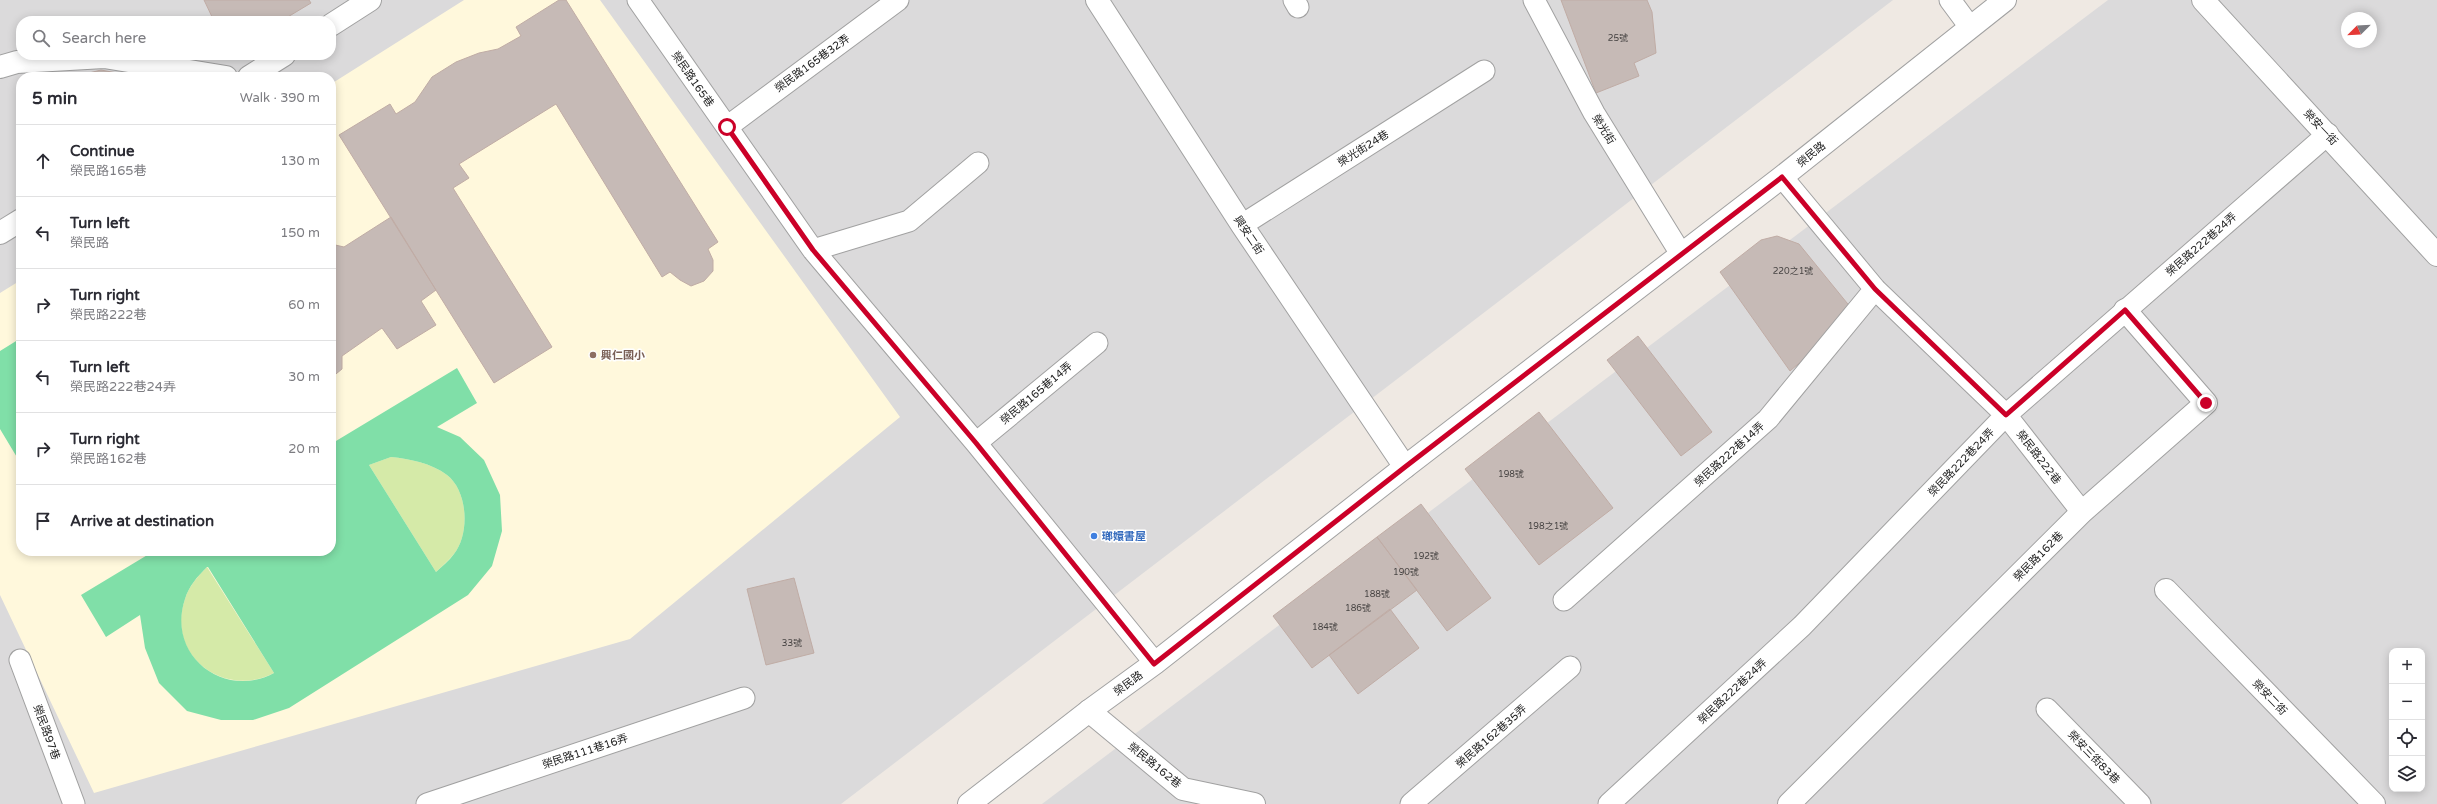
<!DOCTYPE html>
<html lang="en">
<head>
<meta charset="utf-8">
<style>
  body { margin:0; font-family:"Varela Round","Noto Sans TC",sans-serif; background:#f7f7f7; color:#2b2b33 }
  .controls { position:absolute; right:12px; bottom:12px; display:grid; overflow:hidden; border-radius:8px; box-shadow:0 2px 10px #0003 }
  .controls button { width:36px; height:36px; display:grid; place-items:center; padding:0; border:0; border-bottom:1px solid #e1e1e2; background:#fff; color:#2b2b33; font:20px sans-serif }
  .compass { position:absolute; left:2341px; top:12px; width:36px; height:36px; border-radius:50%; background:#fff; box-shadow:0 2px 10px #0003; rotate:246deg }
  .stop { position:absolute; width:12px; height:12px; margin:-9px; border:3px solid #cb0028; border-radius:50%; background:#fff }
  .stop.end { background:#cb0028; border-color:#fff; box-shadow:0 1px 4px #0008 }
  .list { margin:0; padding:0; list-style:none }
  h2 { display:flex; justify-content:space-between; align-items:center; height:52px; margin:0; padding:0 16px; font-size:17px }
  h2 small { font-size:13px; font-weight:400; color:#7c7c81 }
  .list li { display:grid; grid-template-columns:26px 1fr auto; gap:12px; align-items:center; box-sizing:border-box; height:72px; padding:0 16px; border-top:1px solid #e1e1e2 }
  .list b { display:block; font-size:15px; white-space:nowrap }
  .list p { margin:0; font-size:13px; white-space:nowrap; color:#7c7c81 }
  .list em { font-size:13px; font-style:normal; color:#7c7c81 }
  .icon { flex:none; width:22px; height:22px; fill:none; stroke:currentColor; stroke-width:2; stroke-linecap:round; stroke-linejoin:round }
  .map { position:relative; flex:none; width:2437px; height:804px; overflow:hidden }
  .search { position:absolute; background:#fff; box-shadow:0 2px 10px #0003; left:16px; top:16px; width:320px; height:44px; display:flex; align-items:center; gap:10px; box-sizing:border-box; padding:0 14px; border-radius:16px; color:#7c7c81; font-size:15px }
  .panel { position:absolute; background:#fff; box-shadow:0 2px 10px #0003; left:16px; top:72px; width:320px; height:484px; border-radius:16px }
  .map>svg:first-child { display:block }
  .residential { fill:#dbdadb; fill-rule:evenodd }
  .education { fill:#fff8dc }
  .grass { fill:#d5eaa8 }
  .pitch { fill:#80dfa8; fill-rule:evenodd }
  .building { fill:#c6bab6; stroke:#c0aca5 }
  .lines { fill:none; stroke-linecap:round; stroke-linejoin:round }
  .service-casing { stroke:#a1a1a1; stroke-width:23 }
  .minor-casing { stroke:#a1a1a1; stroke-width:24 }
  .tertiary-casing { stroke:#a1a1a1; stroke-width:24 }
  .service { stroke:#fff; stroke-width:21 }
  .minor { stroke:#fff; stroke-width:22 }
  .tertiary { stroke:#fff; stroke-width:22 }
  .route { stroke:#cb0028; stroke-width:5 }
  .education-dot { fill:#8d6e63; stroke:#fff; stroke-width:1.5 }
  .shop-dot { fill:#3f7fe0; stroke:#fff; stroke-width:1.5 }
  .labels { text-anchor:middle; stroke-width:3; stroke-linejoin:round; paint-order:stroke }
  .number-label { font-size:9px; fill:#474443 }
  .street-label { font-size:11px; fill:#1d1d1d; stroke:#fff }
  .education-label { font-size:11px; font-weight:bold; fill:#785e54; stroke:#fff; text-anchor:start }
  .shop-label { font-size:11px; font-weight:bold; fill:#366cbe; stroke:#fff; text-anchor:start }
</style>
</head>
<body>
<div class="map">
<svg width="2437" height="804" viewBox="0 0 2437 804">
  <rect width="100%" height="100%" fill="#efe9e3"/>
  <path class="residential" d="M0,0H1893L841,804H0ZM21,21H331V55H21ZM21,77H331V551H21Z
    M2108,0H2437V804H1042ZM2347,18H2371V42H2347ZM2392,651H2422V789H2392Z"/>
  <path class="education" d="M464,0H600L900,417L630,639L94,793L0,595V293L21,280V551H331V84Z"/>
  <path class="grass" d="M391,457C410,459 431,463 447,475C468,491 470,534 454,554C448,561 442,566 436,572L369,465Z
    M207,567L274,673C224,699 165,655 185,599C189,586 198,576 207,567Z"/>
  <path class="pitch" d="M21,338V464L0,429V351Z
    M457,368L477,403L437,427L460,437L484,460L500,495L502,531L492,566L468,595L289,708L253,720H221L187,711L159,683L145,648L140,615L106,637L81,595L154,551H331V444ZM391,457C410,459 431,463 447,475C468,491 470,534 454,554C449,561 442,566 436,572L369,465ZM207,567H208L274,673C224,700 166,655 185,599C189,586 197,577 207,567Z"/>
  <path class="building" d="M204,0H309L311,3L281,21H214Z
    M559,0H566L718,242L708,249L713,260V271L704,281L691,286L680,280L670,272L662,277L556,104L459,164L469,178L453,188L552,347L494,383L339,135L390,104L396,114L415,102L432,77L456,62L479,53L498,49L521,36L516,27Z
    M1561,0H1647L1652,12L1656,53L1634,63L1639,76L1596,93Z
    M101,70L138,77H73Z
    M391,217L436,290L421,301L436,325L397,349L382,328L342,356V369L331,378V244L344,247Z
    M1777,236L1799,244L1856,314L1790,371L1720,272L1761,240Z
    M1638,336L1712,432L1681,456L1607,360Z
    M1539,412L1613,508L1539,565L1465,469Z
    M1421,504L1491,598L1447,631L1377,537Z
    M1377,537L1417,590L1312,668L1273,616Z
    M794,578L814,653L766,665L747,589Z
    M1390,609L1419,648L1358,694L1329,655Z"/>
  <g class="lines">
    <defs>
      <path id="service" d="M638,0L813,250L976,443L1155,663
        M1294,0L1298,7
        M1534,0L1594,113L1681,254
        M1950,0L1970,27
        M727,127L898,0
        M1782,177L1875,289L2006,415L2082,512
        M1242,225L1484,71
        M813,250L909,221L978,163
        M976,443L1097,343
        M1564,600L1768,419L1875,289
        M20,660L74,804
        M2047,709L2140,804
        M427,804L744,698
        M1411,804L1570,667
        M1609,804L1802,626L2006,415L2328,134"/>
      <path id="minor" d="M1097,0L1242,225L1405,467
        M2203,0L2437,255
        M0,67L17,62L104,57L226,77
        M2166,590L2374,804
        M1089,711L1183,789L1254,804
        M1789,804L2082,512L2206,403L2125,310"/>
      <path id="tertiary" d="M331,25L370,0
        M249,77L284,55
        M0,233L21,220
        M969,804L1089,711L1155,663L1405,467L1782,177L2005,0"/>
    </defs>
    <use href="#service" class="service-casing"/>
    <use href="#minor" class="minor-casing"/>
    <use href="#tertiary" class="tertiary-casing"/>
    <use href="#service" class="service"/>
    <use href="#minor" class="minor"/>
    <use href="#tertiary" class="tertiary"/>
  </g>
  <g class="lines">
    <path class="route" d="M727,127L813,250L976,443L1154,664L1405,467L1782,177L1875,289L2006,415L2125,310L2206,403"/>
  </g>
  <circle class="education-dot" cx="593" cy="355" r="4"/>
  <circle class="shop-dot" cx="1094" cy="536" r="4"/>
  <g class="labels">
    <g class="number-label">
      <text x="1618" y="41">25號</text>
      <text x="1793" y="274">220之1號</text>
      <text x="1511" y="477">198號</text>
      <text x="1548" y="529">198之1號</text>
      <text x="1426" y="559">192號</text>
      <text x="1406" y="575">190號</text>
      <text x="1377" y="597">188號</text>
      <text x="1358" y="611">186號</text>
      <text x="1325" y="630">184號</text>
      <text x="792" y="646">33號</text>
    </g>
    <g class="street-label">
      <text transform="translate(812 63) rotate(-36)" y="4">榮民路165巷32弄</text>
      <text transform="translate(693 79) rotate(55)" y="4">榮民路165巷</text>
      <text transform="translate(2321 127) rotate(47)" y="4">榮安一街</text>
      <text transform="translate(1604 129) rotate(58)" y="4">榮光街</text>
      <text transform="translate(1363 148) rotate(-32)" y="4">榮光街24巷</text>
      <text transform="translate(1811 154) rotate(-39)" y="4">榮民路</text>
      <text transform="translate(1249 235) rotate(56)" y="4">興安二街</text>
      <text transform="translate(2201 244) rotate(-41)" y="4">榮民路222巷24弄</text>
      <text transform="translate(1036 393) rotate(-40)" y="4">榮民路165巷14弄</text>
      <text transform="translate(1729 454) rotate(-42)" y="4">榮民路222巷14弄</text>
      <text transform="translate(2039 457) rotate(52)" y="4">榮民路222巷</text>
      <text transform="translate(1961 462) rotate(-46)" y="4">榮民路222巷24弄</text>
      <text transform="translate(2038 556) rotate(-45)" y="4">榮民路162巷</text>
      <text transform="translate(1128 683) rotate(-36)" y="4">榮民路</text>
      <text transform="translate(1732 691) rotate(-43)" y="4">榮民路222巷24弄</text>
      <text transform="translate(2270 697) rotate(46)" y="4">榮安二街</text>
      <text transform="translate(47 732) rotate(70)" y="4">榮民路97巷</text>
      <text transform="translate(1491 736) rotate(-41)" y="4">榮民路162巷35弄</text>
      <text transform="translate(585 751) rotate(-18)" y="4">榮民路111巷16弄</text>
      <text transform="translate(2094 757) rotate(46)" y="4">榮安三街83巷</text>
      <text transform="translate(1155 765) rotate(39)" y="4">榮民路162巷</text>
    </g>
    <g class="education-label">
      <text x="601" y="359">興仁國小</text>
    </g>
    <g class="shop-label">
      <text x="1102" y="540">瑯嬛書屋</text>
    </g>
  </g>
</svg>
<div class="controls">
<button>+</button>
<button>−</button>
<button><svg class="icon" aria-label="locate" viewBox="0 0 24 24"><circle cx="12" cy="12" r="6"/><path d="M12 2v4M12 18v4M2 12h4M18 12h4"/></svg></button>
<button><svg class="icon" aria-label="layers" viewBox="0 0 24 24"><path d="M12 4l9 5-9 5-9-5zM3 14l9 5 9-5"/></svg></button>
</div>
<svg class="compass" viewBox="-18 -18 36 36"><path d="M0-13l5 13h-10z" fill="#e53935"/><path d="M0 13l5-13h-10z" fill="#7c7c81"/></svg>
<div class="stop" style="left:727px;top:127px"></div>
<div class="stop end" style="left:2206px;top:403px"></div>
<div class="search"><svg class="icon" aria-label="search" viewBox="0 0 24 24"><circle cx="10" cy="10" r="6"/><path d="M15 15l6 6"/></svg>Search here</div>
<section class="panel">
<h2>5 min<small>Walk · 390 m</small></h2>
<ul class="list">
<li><svg class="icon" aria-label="ahead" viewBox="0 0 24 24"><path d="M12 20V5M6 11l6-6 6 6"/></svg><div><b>Continue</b><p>榮民路165巷</p></div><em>130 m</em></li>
<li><svg class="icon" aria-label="left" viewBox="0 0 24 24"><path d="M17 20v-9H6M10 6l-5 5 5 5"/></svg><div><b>Turn left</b><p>榮民路</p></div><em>150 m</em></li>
<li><svg class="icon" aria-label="right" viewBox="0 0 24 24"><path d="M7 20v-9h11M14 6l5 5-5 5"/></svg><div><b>Turn right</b><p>榮民路222巷</p></div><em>60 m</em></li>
<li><svg class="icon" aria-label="left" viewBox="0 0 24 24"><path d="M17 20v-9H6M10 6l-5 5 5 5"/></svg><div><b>Turn left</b><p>榮民路222巷24弄</p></div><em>30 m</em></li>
<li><svg class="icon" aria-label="right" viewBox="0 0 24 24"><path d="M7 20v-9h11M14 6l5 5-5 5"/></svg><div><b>Turn right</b><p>榮民路162巷</p></div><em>20 m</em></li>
<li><svg class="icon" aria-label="arrive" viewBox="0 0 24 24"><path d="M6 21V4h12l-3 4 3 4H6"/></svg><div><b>Arrive at destination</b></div></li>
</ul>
</section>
</div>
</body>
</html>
